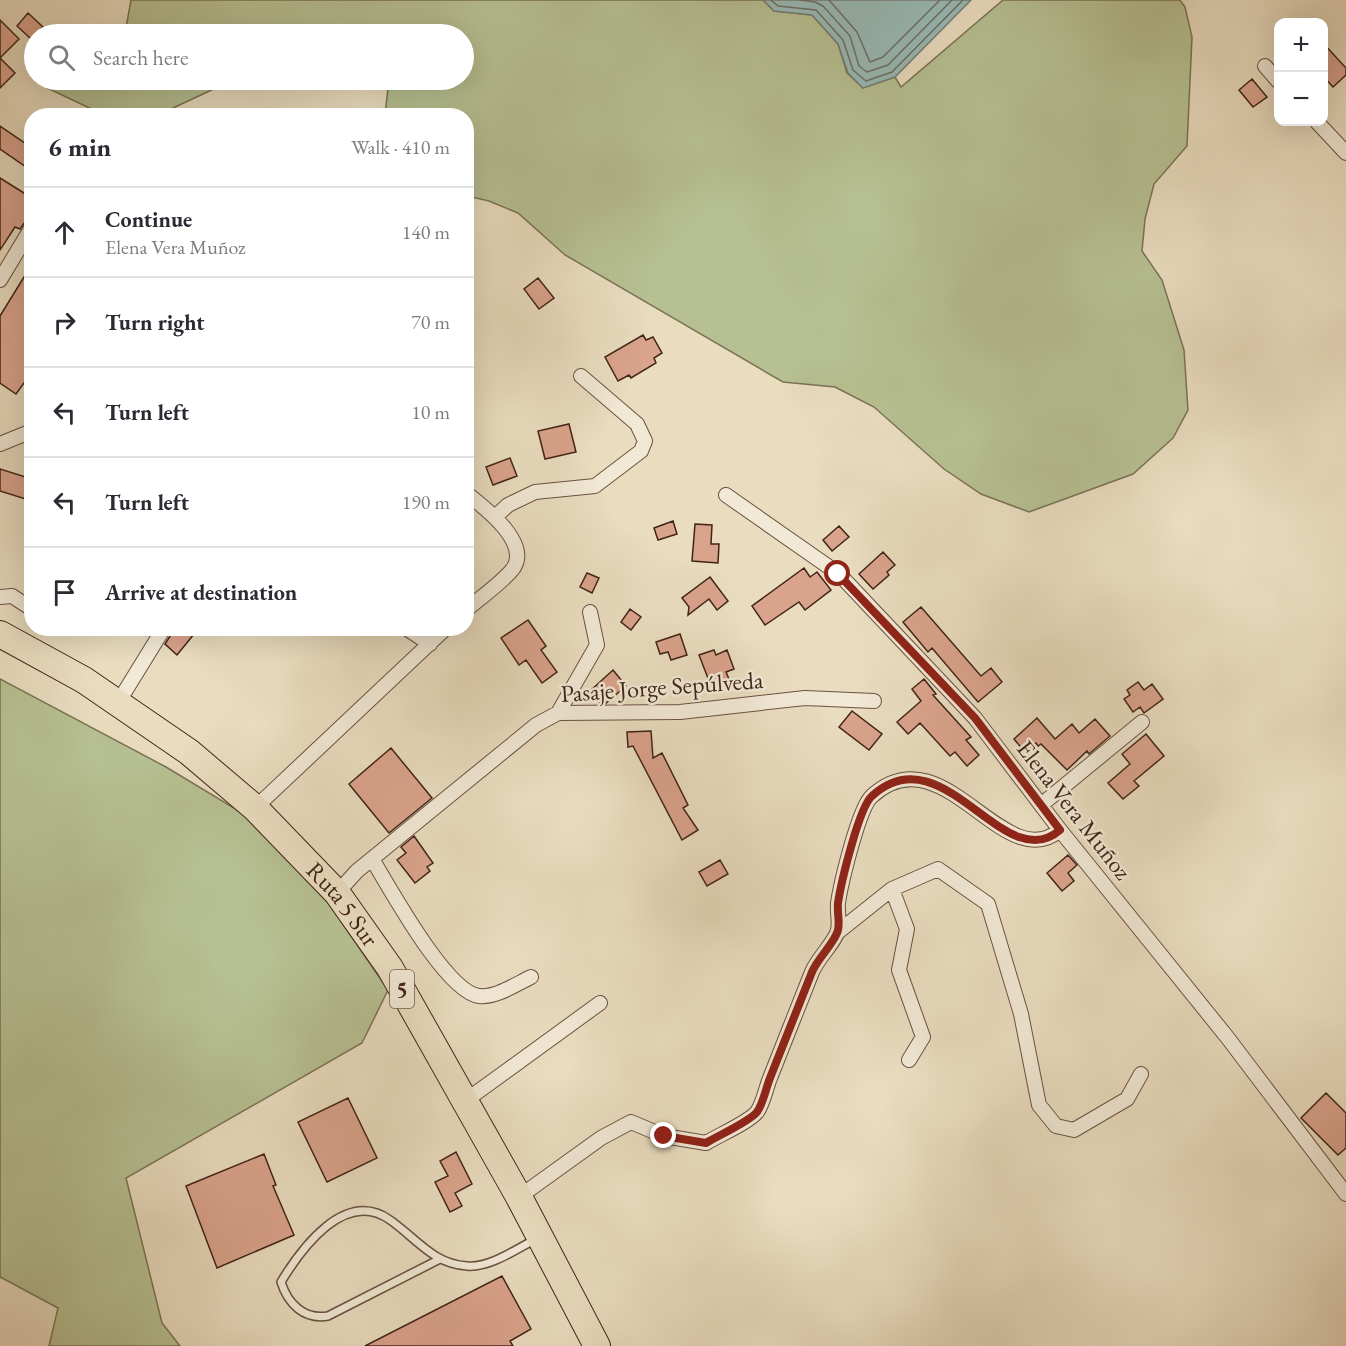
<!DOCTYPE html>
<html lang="en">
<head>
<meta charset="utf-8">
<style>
  body { margin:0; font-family:"EB Garamond",serif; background:#f2f2f3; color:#2b2b33 }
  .controls { position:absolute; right:18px; top:18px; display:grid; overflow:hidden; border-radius:12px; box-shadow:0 6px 24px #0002 }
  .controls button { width:54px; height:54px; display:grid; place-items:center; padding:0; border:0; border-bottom:2px solid #e1e1e2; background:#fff; color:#2b2b33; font:30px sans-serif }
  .stop { position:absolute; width:18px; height:18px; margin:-14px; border:4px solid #8f2418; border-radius:50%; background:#fff }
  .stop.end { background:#8f2418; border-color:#fff; box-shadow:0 2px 6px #0008 }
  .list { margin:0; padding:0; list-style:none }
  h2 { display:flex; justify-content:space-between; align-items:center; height:78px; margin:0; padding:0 24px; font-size:26px }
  h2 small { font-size:20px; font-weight:400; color:#7c7c81 }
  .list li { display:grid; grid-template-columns:39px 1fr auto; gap:18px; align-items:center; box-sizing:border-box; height:90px; padding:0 24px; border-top:2px solid #e1e1e2 }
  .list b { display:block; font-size:22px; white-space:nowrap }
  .list p { margin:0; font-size:20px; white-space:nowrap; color:#7c7c81 }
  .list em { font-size:20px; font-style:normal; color:#7c7c81 }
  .icon { flex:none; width:33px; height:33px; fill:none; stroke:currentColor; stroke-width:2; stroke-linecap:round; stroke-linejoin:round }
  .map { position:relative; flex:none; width:1346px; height:1346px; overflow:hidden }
  .search { position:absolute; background:#fff; box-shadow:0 6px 24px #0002; left:24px; top:24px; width:450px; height:66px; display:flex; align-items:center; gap:15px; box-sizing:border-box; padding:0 21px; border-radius:33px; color:#7c7c81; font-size:22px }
  .panel { position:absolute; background:#fff; box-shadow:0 6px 24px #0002; left:24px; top:108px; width:450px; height:528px; border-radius:24px }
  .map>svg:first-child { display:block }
  .green { fill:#b6c092; stroke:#7b7254; stroke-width:1.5 }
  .water { fill:#98bab7; stroke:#757e77; stroke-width:1.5 }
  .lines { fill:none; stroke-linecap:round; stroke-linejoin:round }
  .shore { stroke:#6c6f67; stroke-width:1.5 }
  .building { fill:#daa38c; stroke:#402417; stroke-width:1.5 }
  .lane-casing { stroke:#6a5241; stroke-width:10 }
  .street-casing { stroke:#6a5241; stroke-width:16 }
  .highway-casing { stroke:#402417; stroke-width:28 }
  .lane { stroke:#f1e8d5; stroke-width:7 }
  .street { stroke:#f1e8d5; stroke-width:14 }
  .highway { stroke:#e9dcbf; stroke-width:26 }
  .route { stroke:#8f2418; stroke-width:8 }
  .labels { text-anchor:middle; stroke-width:5; stroke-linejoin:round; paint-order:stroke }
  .shield { fill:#f1e8d5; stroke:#755f50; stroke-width:1.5 }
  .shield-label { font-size:22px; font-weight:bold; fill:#402417 }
  .street-label { font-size:24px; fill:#402417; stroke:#f1e8d5 }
</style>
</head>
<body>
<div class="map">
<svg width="1346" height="1346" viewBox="0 0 1346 1346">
  <rect width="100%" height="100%" fill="#e9dcbf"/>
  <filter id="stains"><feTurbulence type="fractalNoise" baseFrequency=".00333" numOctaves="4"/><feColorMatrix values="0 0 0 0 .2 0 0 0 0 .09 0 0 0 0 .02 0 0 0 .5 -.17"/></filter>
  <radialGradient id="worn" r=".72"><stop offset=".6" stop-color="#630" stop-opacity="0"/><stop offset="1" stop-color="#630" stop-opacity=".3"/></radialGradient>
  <path class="green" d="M131,0H763L774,11L812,15L838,44L847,73L863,88L895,77L901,87L1003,0H1180L1185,7L1192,37L1187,146L1154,184L1145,219L1142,251L1162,280L1184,350L1188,410L1173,438L1133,474L1029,512L981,494L944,469L874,407L835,387L783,382L565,255L518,213L489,201L467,196L466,116L385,115L389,80H464V34H117L126,28Z
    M59,80H233L156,116L104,115L47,88Z
    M0,679L166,767L244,814L309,875L388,990L362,1043L126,1178L162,1323L180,1346H49L58,1308L0,1277Z"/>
  <path class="water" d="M763,0H971L895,77L863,88L848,73L838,44L812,15L774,11Z"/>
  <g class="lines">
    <path class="shore" d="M771,0L778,6L816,10L843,40L853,70L866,81L892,72L963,0
      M800,0L815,2L823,6L850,36L859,66L867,72L888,65L952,0
      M829,0L857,32L870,62L883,57L940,0"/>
  </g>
  <path class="building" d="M28,13L43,27L31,39L17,26Z
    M0,20L19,39L0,58Z
    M1323,43L1346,68V75L1333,87L1323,76Z
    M0,58L15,73L0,88Z
    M1252,79L1267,97L1253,107L1239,90Z
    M0,126L32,148V171L0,149Z
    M0,178L32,198V212L20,229L15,227L0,250Z
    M32,264V372L16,394L0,383V316Z
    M538,278L554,298L539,309L524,289Z
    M643,335L646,340L653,337L662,353L654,358L656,363L631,378L629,375L618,381L605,357Z
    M569,424L576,452L545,459L538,431Z
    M510,458L517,476L493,485L486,467Z
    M0,469L32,479V501L0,491Z
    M673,521L677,534L658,540L654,528Z
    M695,524L712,525L711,544H719L718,563L692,561Z
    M839,526L849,537L832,551L823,540Z
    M883,552L895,565L887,572L889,575L873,589L859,574Z
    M804,568L810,577L817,572L831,590L805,610L799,602L765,625L752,606Z
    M587,573L599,578L592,593L580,587Z
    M710,577L728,601L717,610L709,599L688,615L689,607L682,598Z
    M921,607L981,676L991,668L1002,682L978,702L932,648L928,652L903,622Z
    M630,609L641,617L631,630L621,622Z
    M528,620L546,646L541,650L557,672L542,683L526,660L519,665L501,638Z
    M175,628H199L177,655L165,644Z
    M680,634L687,655L671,660L668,652L660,654L656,642Z
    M714,650L716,655L727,650L734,669L726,672L729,679L711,686L699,655Z
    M613,670L626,686L605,704H601L590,691Z
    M924,679L936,694L933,695L971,737L966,740L979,755L967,766L955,752L950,756L920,723L908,734L897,722L921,701L912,689Z
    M1138,682L1144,690L1152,684L1163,699L1144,713L1140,707L1133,712L1124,699L1130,695L1127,690Z
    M852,711L882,734L869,750L839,727Z
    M1037,718L1055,739L1072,724L1079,733L1095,719L1110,736L1089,754L1087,751L1067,770L1041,744L1038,746L1036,743L1025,752L1014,739Z
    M651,731L653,758L662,753L688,805L683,808L698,830L682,840L633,746L628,747L627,732Z
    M1146,734L1164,756L1134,781L1139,786L1123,799L1108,783L1130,764L1122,754Z
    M391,748L432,798L389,833L349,784Z
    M414,836L433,863L427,867L430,871L415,883L397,860L406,853L401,847Z
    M1068,855L1077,865L1068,873L1074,881L1062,891L1047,873Z
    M720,860L728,874L707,886L699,872Z
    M1326,1093L1346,1113V1148L1338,1155L1301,1118Z
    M348,1098L377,1158L327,1182L298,1122Z
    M456,1152L472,1184L455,1193L462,1206L450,1212L435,1182L448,1176L440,1161Z
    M264,1154L276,1185L273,1186L294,1235L217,1268L186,1186Z
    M502,1276L531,1329L510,1341L513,1346H365Z"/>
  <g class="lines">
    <defs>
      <path id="lane" d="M440,1259L328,1316C304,1320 288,1304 281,1282C301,1249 345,1188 390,1220C416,1238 433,1264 467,1266C489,1268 515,1250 534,1240"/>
      <path id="street" d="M1265,66L1278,81
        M1317,122L1346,153
        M0,280L32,227
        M0,444L32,431
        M466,493C484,507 533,544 512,570C499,585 481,597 466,610
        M726,495L839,574L975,718L1060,830L1227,1037L1346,1194
        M495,517L508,505L535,492L595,486L641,451L645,441L637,424L581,376
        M0,597L12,596L32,609
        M406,628L430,644
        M119,701L164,628
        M558,713L597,645L590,612
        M1041,805L1142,722
        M255,808L446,628
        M372,859C390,888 446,992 479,996C496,998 516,984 531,977
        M892,889L907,929L899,970L923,1037L909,1060
        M337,893L357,871L536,725L558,713L680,712L805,698L874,701
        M838,932L892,889L938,869L988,904L1021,1014L1039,1105L1056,1126L1074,1130L1127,1099L1141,1074
        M465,1101L600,1003
        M519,1197L601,1138L631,1122L664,1136L706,1143C719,1135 749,1122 757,1112C763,1104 766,1088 770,1078C784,1043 798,1007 812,972C817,959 836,941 838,930C840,922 837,912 838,903C841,883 859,807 872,796C943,731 1004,878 1060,830"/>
      <g id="highway">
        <path id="s1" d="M0,634L84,680L189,752L255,808L337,893L390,968L519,1197L597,1346"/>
      </g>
    </defs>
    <use href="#lane" class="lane-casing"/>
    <use href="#street" class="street-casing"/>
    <use href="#highway" class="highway-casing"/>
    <use href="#lane" class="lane"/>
    <use href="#street" class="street"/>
    <use href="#highway" class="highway"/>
  </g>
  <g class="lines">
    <path class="route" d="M664,1136L706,1143C719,1135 749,1122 757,1112C763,1104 766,1088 770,1078C784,1043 798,1007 812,972C817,959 836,941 838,930C840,922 837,912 838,903C841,883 859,807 872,796C943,731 1004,879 1060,830L975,718L838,574"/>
  </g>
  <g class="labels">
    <rect class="shield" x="390" y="970" width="24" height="38" rx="4.5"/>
    <g class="shield-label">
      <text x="402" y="997">5</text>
    </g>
    <g class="street-label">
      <text transform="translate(662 687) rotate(-4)" y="8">Pasaje Jorge Sepúlveda</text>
      <text transform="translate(1074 810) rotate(52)" y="8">Elena Vera Muñoz</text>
      <text dy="8" stroke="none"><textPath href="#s1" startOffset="440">Ruta 5 Sur</textPath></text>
    </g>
  </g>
  <rect width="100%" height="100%" filter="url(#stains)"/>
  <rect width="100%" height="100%" fill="url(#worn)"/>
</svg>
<div class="controls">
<button>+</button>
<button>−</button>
</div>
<div class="stop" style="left:838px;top:574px"></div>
<div class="stop end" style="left:664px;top:1136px"></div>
<div class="search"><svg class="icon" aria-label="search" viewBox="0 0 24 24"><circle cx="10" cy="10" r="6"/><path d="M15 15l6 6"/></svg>Search here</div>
<section class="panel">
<h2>6 min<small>Walk · 410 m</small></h2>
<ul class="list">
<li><svg class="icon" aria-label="ahead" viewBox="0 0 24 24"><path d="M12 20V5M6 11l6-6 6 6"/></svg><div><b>Continue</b><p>Elena Vera Muñoz</p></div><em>140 m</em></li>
<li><svg class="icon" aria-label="right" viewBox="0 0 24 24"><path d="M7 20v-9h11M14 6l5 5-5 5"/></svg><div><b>Turn right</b></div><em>70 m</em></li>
<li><svg class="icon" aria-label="left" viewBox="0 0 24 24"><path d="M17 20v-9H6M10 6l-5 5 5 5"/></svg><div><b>Turn left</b></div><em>10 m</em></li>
<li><svg class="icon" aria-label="left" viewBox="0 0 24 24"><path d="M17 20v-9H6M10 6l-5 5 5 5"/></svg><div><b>Turn left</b></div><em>190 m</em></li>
<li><svg class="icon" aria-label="arrive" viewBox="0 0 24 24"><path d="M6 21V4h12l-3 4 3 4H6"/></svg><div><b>Arrive at destination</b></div></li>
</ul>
</section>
</div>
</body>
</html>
